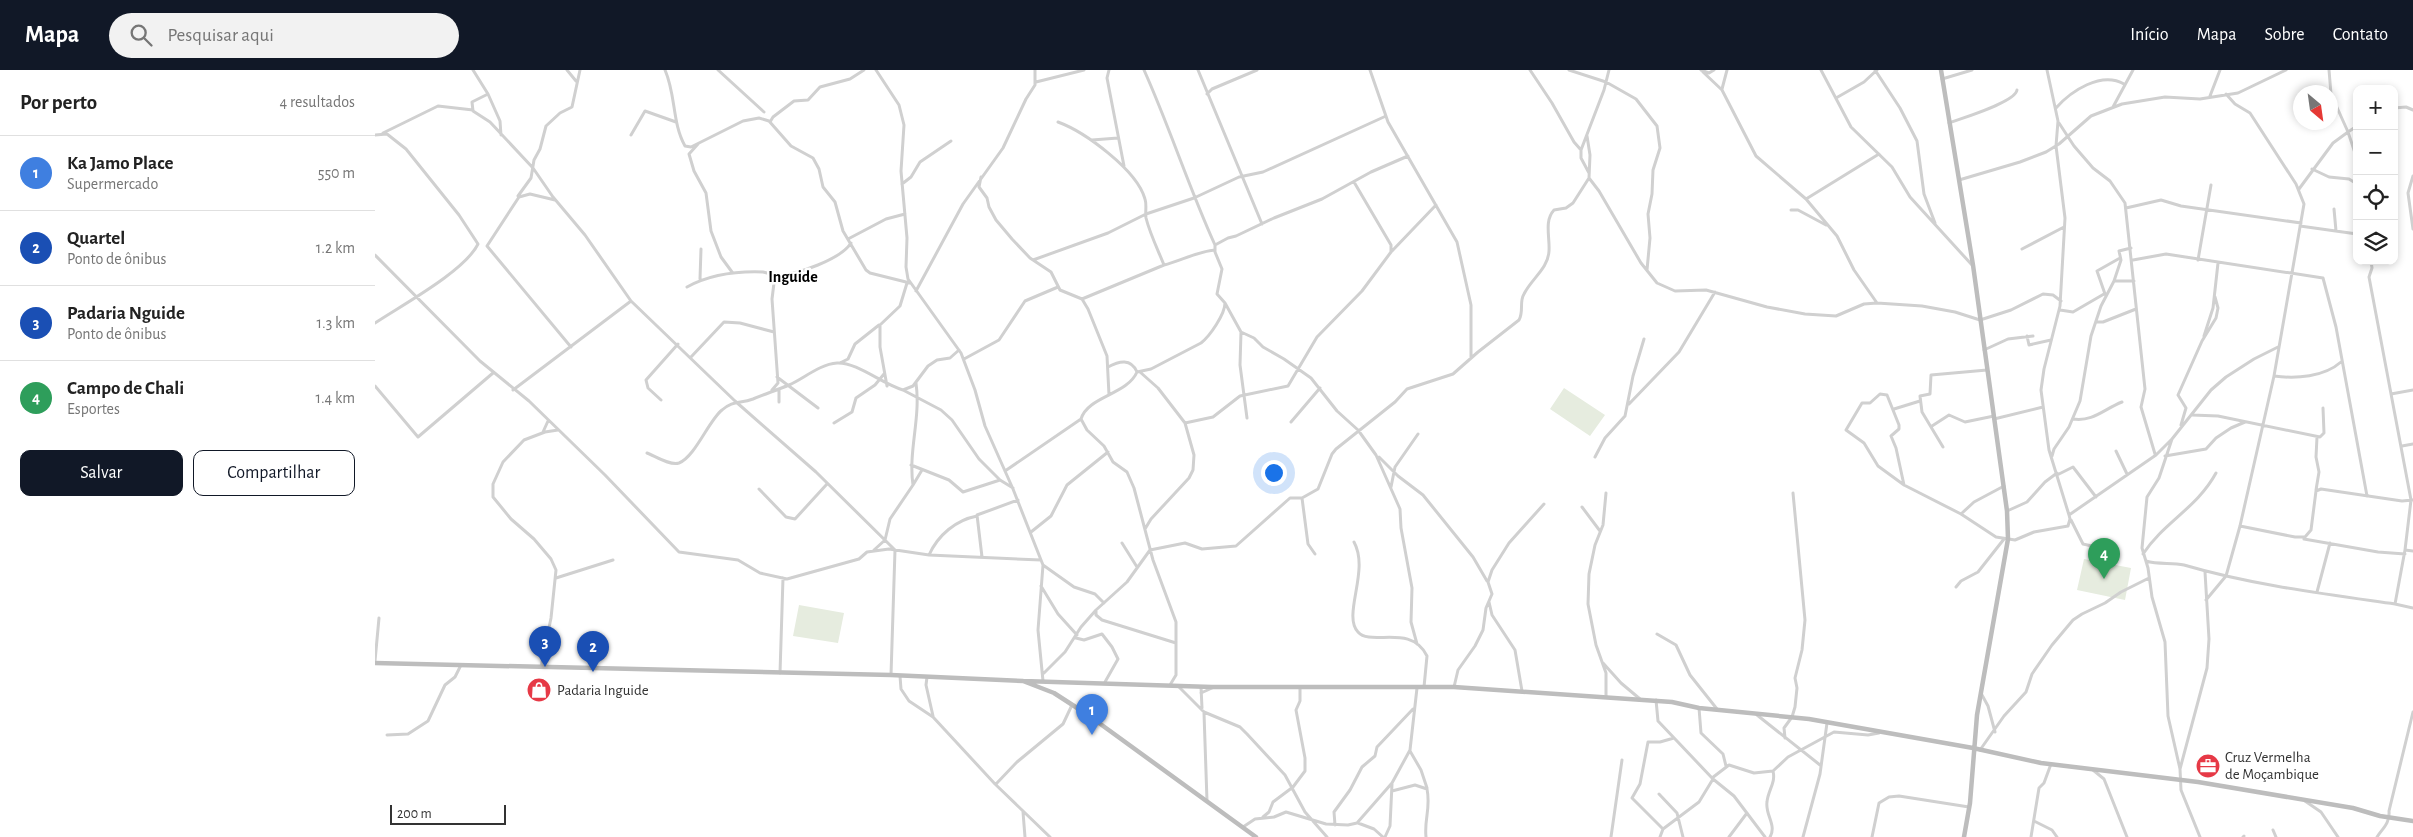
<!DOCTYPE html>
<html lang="pt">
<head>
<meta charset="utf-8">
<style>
  body { margin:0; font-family:"Alegreya Sans",sans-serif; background:#f2f2f2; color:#222 }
  .controls { position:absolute; right:15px; top:15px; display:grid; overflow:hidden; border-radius:10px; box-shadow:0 2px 8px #0003 }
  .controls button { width:45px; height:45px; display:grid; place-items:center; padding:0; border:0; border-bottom:1px solid #e0e0e0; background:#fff; color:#222; font:25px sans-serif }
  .compass { position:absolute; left:1918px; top:15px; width:45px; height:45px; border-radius:50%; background:#fff; box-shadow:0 2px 8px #0003; rotate:151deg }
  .scale { position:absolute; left:15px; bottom:12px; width:116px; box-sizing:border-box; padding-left:5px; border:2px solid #333; border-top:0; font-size:14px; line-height:18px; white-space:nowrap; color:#333; -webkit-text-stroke:4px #fff; paint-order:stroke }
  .you { position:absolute; left:898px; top:402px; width:18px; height:18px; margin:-12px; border:4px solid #fff; border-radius:50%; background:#1a73e8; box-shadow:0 0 0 8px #1a73e833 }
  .badge { display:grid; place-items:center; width:32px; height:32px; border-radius:50%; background:#111827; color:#fff; font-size:16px; font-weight:700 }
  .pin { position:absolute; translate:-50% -41px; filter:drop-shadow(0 1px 2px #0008) }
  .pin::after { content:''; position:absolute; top:26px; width:18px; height:15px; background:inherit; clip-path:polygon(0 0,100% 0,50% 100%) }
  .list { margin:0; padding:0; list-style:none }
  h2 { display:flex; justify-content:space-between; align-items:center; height:65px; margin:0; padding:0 20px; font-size:21px }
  h2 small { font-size:16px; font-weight:400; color:#767676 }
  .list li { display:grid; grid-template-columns:32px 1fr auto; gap:15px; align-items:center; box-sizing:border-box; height:75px; padding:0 20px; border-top:1px solid #e0e0e0 }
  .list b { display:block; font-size:19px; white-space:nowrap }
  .list p { margin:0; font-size:16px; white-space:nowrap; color:#767676 }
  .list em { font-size:16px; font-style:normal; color:#767676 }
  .actions { display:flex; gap:10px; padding:15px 20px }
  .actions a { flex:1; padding:11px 0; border:1px solid #111827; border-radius:10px; text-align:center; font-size:18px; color:#111827 }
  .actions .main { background:#111827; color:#fff }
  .icon { flex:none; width:28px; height:28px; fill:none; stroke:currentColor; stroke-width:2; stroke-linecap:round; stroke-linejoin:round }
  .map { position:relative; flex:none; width:2038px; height:767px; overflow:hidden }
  header { display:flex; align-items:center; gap:30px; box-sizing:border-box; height:70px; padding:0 25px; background:#111827; color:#fff }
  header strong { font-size:24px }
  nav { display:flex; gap:28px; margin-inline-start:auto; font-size:18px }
  .search { width:350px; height:45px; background:#f2f2f2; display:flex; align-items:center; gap:12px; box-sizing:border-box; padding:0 18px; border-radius:28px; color:#767676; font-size:19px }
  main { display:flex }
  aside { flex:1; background:#fff }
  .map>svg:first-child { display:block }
  .green { fill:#e6ecdf }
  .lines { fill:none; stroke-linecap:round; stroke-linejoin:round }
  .street { stroke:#d0d0d0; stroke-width:3 }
  .secondary { stroke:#bdbdbd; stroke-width:4.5 }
  .labels { text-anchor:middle; stroke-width:5; stroke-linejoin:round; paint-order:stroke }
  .poi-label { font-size:15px; fill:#333; stroke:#fff; text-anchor:start }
  .neighbourhood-label { font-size:16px; font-weight:bold; fill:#000; stroke:#fff }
</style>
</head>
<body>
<header>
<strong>Mapa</strong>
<div class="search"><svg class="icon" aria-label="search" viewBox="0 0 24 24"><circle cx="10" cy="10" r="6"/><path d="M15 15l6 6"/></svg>Pesquisar aqui</div>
<nav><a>Início</a><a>Mapa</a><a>Sobre</a><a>Contato</a></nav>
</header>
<main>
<aside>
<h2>Por perto<small>4 resultados</small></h2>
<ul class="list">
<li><span class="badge" style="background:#3f7fe0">1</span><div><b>Ka Jamo Place</b><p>Supermercado</p></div><em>550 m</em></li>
<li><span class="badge" style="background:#1a4fb4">2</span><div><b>Quartel</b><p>Ponto de ônibus</p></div><em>1.2 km</em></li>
<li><span class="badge" style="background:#1a4fb4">3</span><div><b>Padaria Nguide</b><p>Ponto de ônibus</p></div><em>1.3 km</em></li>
<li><span class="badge" style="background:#2e9e5b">4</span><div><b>Campo de Chali</b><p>Esportes</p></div><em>1.4 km</em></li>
</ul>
<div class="actions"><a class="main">Salvar</a><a>Compartilhar</a></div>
</aside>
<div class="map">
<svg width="2038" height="767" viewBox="0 0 2038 767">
  <rect width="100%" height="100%" fill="#fff"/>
  <path class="green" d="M1189,318L1230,345L1215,366L1175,339Z
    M1709,489L1756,498L1750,530L1702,520Z
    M424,535L469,543L463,573L418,566Z"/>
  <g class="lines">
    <path class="street" d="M98,0L113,24L97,32L98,41L115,52L158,98L178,127L210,165L256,231
      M192,0L201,11
      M290,0C301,25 297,53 310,76L316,77L368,51L384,48L394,51L416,76L438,88L444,99L448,117L460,132L468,161L491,200L495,203L535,213
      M343,0L389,42
      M501,0L524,35L529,55L526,101L532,168L531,197L533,209L586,283L600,320L610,356L638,419L666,490L668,495L663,560L668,611
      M734,0L732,8L749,96
      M769,0C795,58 814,118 840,175
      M823,0L887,154
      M995,0L1013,52L1082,172L1096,235V287
      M1155,0L1177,33L1199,72L1206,80
      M1194,0L1231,12L1261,29L1282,56L1285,78L1278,100L1277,124L1273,144L1275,168L1272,200
      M1326,0L1334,3L1339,0
      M1446,0L1476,57L1517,97L1535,127L1597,195
      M1500,0L1525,38L1542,71L1549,124L1560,153
      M1672,0L1683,51L1681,76L1690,148L1685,236L1669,299L1666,320L1674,380L1694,445
      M1328,2L1347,20L1381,86L1431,129L1462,166L1479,200L1502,233
      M1567,9L1597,0
      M661,12L709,0
      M1347,19L1352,0
      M113,24L125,51L126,65
      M832,24L837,19L882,0
      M1835,26L1845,0
      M1461,28L1489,12L1502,0
      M1738,37L1758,0
      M1681,38C1696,21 1726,1 1749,14
      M2019,38L2031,37L2038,40
      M395,52L398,47L419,31L433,30L445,17L475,9L489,0
      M683,52C710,62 762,100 770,129C772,135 770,142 771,148C775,164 783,180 789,195C805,191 824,181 840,180
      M1574,53C1587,48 1641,32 1642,20
      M1684,53L1699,76L1718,98L1735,111L1750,133L1770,319L1766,337L1780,384
      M1982,56L1973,62L1982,89
      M8,63L63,36L98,40
      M0,65L12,64L31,79L84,145L103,174C90,201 27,235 0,253
      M256,65L270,41L301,52
      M717,70L743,68
      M323,74L314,84L319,101L331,123L336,161L346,187L357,202
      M1033,86L996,102L947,129L899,148L861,166L853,168L840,175V182L847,199L842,224L850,233L866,262L879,268L888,277L909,289L936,308L962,341L983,360L1001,385L1025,439L1026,458L1037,518L1036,552L1042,574
      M1937,99L1954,107L1974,109L1982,114
      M1214,103L1206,88V80L1229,20L1234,0
      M2038,106L2033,123L2038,159
      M606,107L604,117L612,128L614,137L621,150L637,169L655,188L676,202L685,220L707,229L713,239L732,286L734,325
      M1214,108L1224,121L1266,193L1282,213L1300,221L1331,220L1392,237L1430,244L1461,246L1489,234L1502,233L1547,236L1580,242L1605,250L1636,240L1668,224L1678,225L1686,231
      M1584,110L1645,92L1671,82L1684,74L1716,46L1747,34L1790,27L1825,29L1863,23L1911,0
      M527,114L536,107L545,92L576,71
      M1924,119L1958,73L1973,62L1956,24L1954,0
      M143,126L156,108L159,90L165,79L171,56L185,43L197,37L205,0
      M144,127L112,176L196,277
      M144,127L155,124L180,130
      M1431,129L1504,84
      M1751,138L1786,130L1806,136L1926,153
      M1959,139L1961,161
      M1416,140H1423L1451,155
      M1925,156L1982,164
      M473,169L511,149L530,144
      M1647,179L1689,157
      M1017,181L1061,135
      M0,185L105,291L154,331L230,405L304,482L363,490L385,503L412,509L484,489L492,482L514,479L554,485L666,490
      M658,190L733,163L771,144L819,128L864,107L888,102L1011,46
      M1758,190L1791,184L1948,208L1961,257L1992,426
      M1823,190L1836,115
      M1996,191L1997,198L1994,207L2036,430L2030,480L2020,534L2038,538
      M325,209L326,179
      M1739,211H1759
      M312,217C336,204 361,201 388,202C393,203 398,205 403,205C422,205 466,189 476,173
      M541,221L588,134L628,78L651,29L660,15V0
      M1730,224L1722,201L1745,188
      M707,229L789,195
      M1685,240L1698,242L1729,224L1731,225
      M1721,252H1728L1761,239
      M866,262L865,295L872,348
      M1652,266L1654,275L1676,270
      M1829,266L1838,238L1843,193
      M1609,280L1633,269L1658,266
      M316,287L349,252L365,253L399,262
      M589,289L624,270L650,231L683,217
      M465,293L473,289L480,274L504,255
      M733,297C744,291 756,288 762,302
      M765,302L783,318L810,353L819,385L818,400L814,408L776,449L770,459
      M1899,306C1921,309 1949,307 1966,292
      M402,307L443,338
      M0,316L43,367L118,303
      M512,316L505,277V255L525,236L532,213
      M138,320L256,231L360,331L441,402L520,480L516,605
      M397,320L403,313L397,229L400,205
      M528,320L566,340L577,350L604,389L625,410
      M2016,324L2038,320
      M286,330L273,318L271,310L303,274
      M404,332V319
      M1254,334L1304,282L1340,222
      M1519,339L1545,331
      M1817,345L1843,346L1945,367L1949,363L1948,338
      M706,349L712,360L729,376L738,392L752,402L759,418L778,490L801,552V605L795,615
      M1619,349L1668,337
      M1698,349C1718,352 1729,339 1747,332
      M916,352L945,318
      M459,353L477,342L481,328L500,315L509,304
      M810,353L838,347L865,326L913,316L942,267L987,221L1016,182V175L979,112
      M1806,355L1811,338L1803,325L1827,271L1841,248L1843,238L1840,227
      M1557,356L1574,345L1590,352L1619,346
      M168,362L173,351
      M2027,376L2038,374
      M1568,377L1547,342L1545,326L1555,324L1556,305L1612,300
      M1741,381L1752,404
      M272,383C280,386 295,396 304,393C320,387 334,350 347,340C358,330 365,334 378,329C390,324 402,320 414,315C428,309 445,294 462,293C482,292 507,314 528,320L538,316L553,296L562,290L575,288L584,280
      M1677,386L1679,379L1694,357L1705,331L1716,266L1726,236L1739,211L1746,190L1744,181L1756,178
      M1790,386L1831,379L1841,368L1856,358L1870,352
      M1004,387L1023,406L1048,425L1098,487L1112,511
      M1220,387L1230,368L1250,346L1258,306L1269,269
      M536,395L574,410L588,422L625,410L638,418
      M630,401L706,349C713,326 752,325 762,302L776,299L826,273C835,266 850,244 850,233
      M1682,405L1698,397L1721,427
      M538,415L547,400
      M1529,415L1521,378L1516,366L1524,359V355L1512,325L1505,324L1495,333H1487L1471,360L1489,373L1503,396L1529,415L1586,444L1621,467L1640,470L1659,462L1693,456L1695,449L1694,445L1781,385L1797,369
      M1016,417L1020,397L1043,364
      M384,419L411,447L420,449L452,414
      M1941,420L1944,402L1941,387L1942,367
      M1207,437L1225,461
      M1632,441L1652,432L1670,412L1682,403
      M1586,444L1599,432L1629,416
      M1696,450L1708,474L1739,481
      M1865,456L1920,467H1930L1936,460L1941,421L1946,419L2027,431L2038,430
      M656,462L676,446L692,415L733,382
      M1929,469L2003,482L2030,484
      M979,472C995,501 967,545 983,562C996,577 1036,553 1052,586L1049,617
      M747,473L762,497
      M499,480L510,470L515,449L538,415C533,381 546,348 541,313
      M2030,480L2038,481
      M940,484L933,474L927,428L943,419L957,384L961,379L1020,332L1032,319L1078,304L1103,282L1144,250C1149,241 1144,232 1149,224C1157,208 1173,199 1174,181C1175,167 1169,151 1179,140L1191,138L1198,133L1214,108L1215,85L1212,66
      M1768,484C1789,452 1822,438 1841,403
      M554,485C563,465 581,450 602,446
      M607,487L602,445L643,430
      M1771,491C1784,495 1797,492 1809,495C1877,515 1950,524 2020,534
      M668,495L699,517L720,524L729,533
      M181,508L238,490
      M666,516L683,544L702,565
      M1581,517L1586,511L1603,502L1629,469
      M1942,522L1955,473
      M1831,530L1851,506L1865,456L1899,306L1929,134L1921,114L1875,43L1860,34L1851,24
      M1114,532L1117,545L1140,580L1147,621
      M721,540V545L727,550L801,573
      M1282,564L1301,575L1315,605L1342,639
      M701,568L709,570L727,564L737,577L743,589L730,612
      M0,591L4,548
      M1228,593L1246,613L1265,629
      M166,597L176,548L181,500L176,489L159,469L136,449L118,427V414L128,392L149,370L170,362L183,360
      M405,603L408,508
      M669,603L690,582L706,557L721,540L752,512L775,480L810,473L827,479L861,476L915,428H927
      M525,606L526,619L534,631L558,647L620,714L675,767
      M552,607L551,615L558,646
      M804,617L829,642L865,657L872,664L910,705L930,742L952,767
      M826,617L827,638
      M1079,617L1083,600L1100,576L1108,560L1111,538L1117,524L1113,512L1117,500L1134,473L1169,434
      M826,623L837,618
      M1607,625L1613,636L1620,662
      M1231,627V603L1221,575L1213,534L1214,504L1220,475L1228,455L1231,423
      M1281,630L1283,651L1338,709L1359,726L1390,767
      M1324,638L1326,663L1348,684L1351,696
      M829,643L832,731
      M1382,645L1445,695
      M12,665L33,664L53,651L70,615L80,607L86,595
      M1410,668L1409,658L1417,647L1420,637L1422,618L1420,608L1427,580L1430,550L1418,423
      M1605,680L1629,646L1651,622L1657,604L1677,575L1698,550L1707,544L1730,533L1746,522L1774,508
      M1035,681L1046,700L1052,718
      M1805,699L1793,646L1790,572L1777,527L1773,498L1767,478L1772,427L1784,408L1797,369L1836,320L1851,307L1879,289L1903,277
      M1718,700L1729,709L1752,767
      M1337,708L1354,695L1379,703L1398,701L1413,687L1459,662L1493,665L1504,663
      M621,714L642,692L688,654L697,635
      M1017,721L1040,715L1052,719C1056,738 1049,749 1051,767
      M1284,724L1302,743L1308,767
      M1930,731L1946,742L1963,767
      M648,742L650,767
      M888,747L894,742L898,732L918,717L930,701V688L921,640L925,631V617
      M1659,751L1677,760L1682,767
      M983,753L999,759L1008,767
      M960,755L959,742L975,720L987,697L1000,686L1002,677L1038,639
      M868,757L880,749L899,747L911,742L951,754L973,755L982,753L1017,713L1035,680L1042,618
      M1288,759L1257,728L1265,714L1273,672H1285L1299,668
      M1898,760L1901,767
      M1010,767L1015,756L1017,714
      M1236,767L1247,690
      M1285,767L1288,759L1324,732L1338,709
      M1354,767L1372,743
      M1395,767C1402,755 1390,745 1392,732C1393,720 1401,713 1398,701
      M1428,767L1445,704L1452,653
      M1497,767L1504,733L1514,727L1524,726L1594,737
      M1656,767L1664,718L1669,713L1676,694
      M1825,767L1806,720L1805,699L1832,598L1834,569L1830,502
      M1868,767L1869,766
      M2002,767C2008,758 2015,753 2014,741L2038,642"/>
    <path class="secondary" d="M1566,0L1598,195L1632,441L1633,469L1602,645L1595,733L1589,767
      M0,593L516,605L648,611L679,623L713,645L881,767
      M648,611L837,617H1079L1297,632L1324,638L1434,649L1598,678L1666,693L1823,712L1978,738L2005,746L2038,751"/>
  </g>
  <defs>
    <symbol id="shop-disc" viewBox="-11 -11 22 22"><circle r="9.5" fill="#e63946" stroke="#fff"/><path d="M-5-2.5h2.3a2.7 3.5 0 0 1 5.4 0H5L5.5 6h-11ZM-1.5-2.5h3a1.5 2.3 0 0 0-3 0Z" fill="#fff"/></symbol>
    <symbol id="office-disc" viewBox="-11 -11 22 22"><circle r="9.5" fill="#e63946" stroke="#fff"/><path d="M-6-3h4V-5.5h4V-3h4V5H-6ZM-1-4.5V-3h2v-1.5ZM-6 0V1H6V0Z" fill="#fff"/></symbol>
  </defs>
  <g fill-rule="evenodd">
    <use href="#shop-disc" x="150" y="606" width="28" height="28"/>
    <use href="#office-disc" x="1819" y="682" width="28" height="28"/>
  </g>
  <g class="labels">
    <g class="poi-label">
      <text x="182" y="625">Padaria Inguide</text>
      <text x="1850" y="692">Cruz Vermelha<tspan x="1850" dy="17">de Moçambique</tspan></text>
    </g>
    <g class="neighbourhood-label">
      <text x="418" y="212">Inguide</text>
    </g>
  </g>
</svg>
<div class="controls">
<button>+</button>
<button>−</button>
<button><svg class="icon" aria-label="locate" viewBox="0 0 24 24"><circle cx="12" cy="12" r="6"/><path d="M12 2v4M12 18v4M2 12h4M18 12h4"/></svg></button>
<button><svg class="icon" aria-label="layers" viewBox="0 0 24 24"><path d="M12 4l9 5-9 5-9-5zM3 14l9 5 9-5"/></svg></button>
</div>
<svg class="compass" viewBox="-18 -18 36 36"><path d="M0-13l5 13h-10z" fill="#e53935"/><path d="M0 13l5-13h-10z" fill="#767676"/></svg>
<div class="scale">200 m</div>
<div class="you"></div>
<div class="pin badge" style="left:717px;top:665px;background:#3f7fe0">1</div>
<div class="pin badge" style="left:218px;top:602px;background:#1a4fb4">2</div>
<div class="pin badge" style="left:170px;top:597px;background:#1a4fb4">3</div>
<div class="pin badge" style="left:1729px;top:509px;background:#2e9e5b">4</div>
</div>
</main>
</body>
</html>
